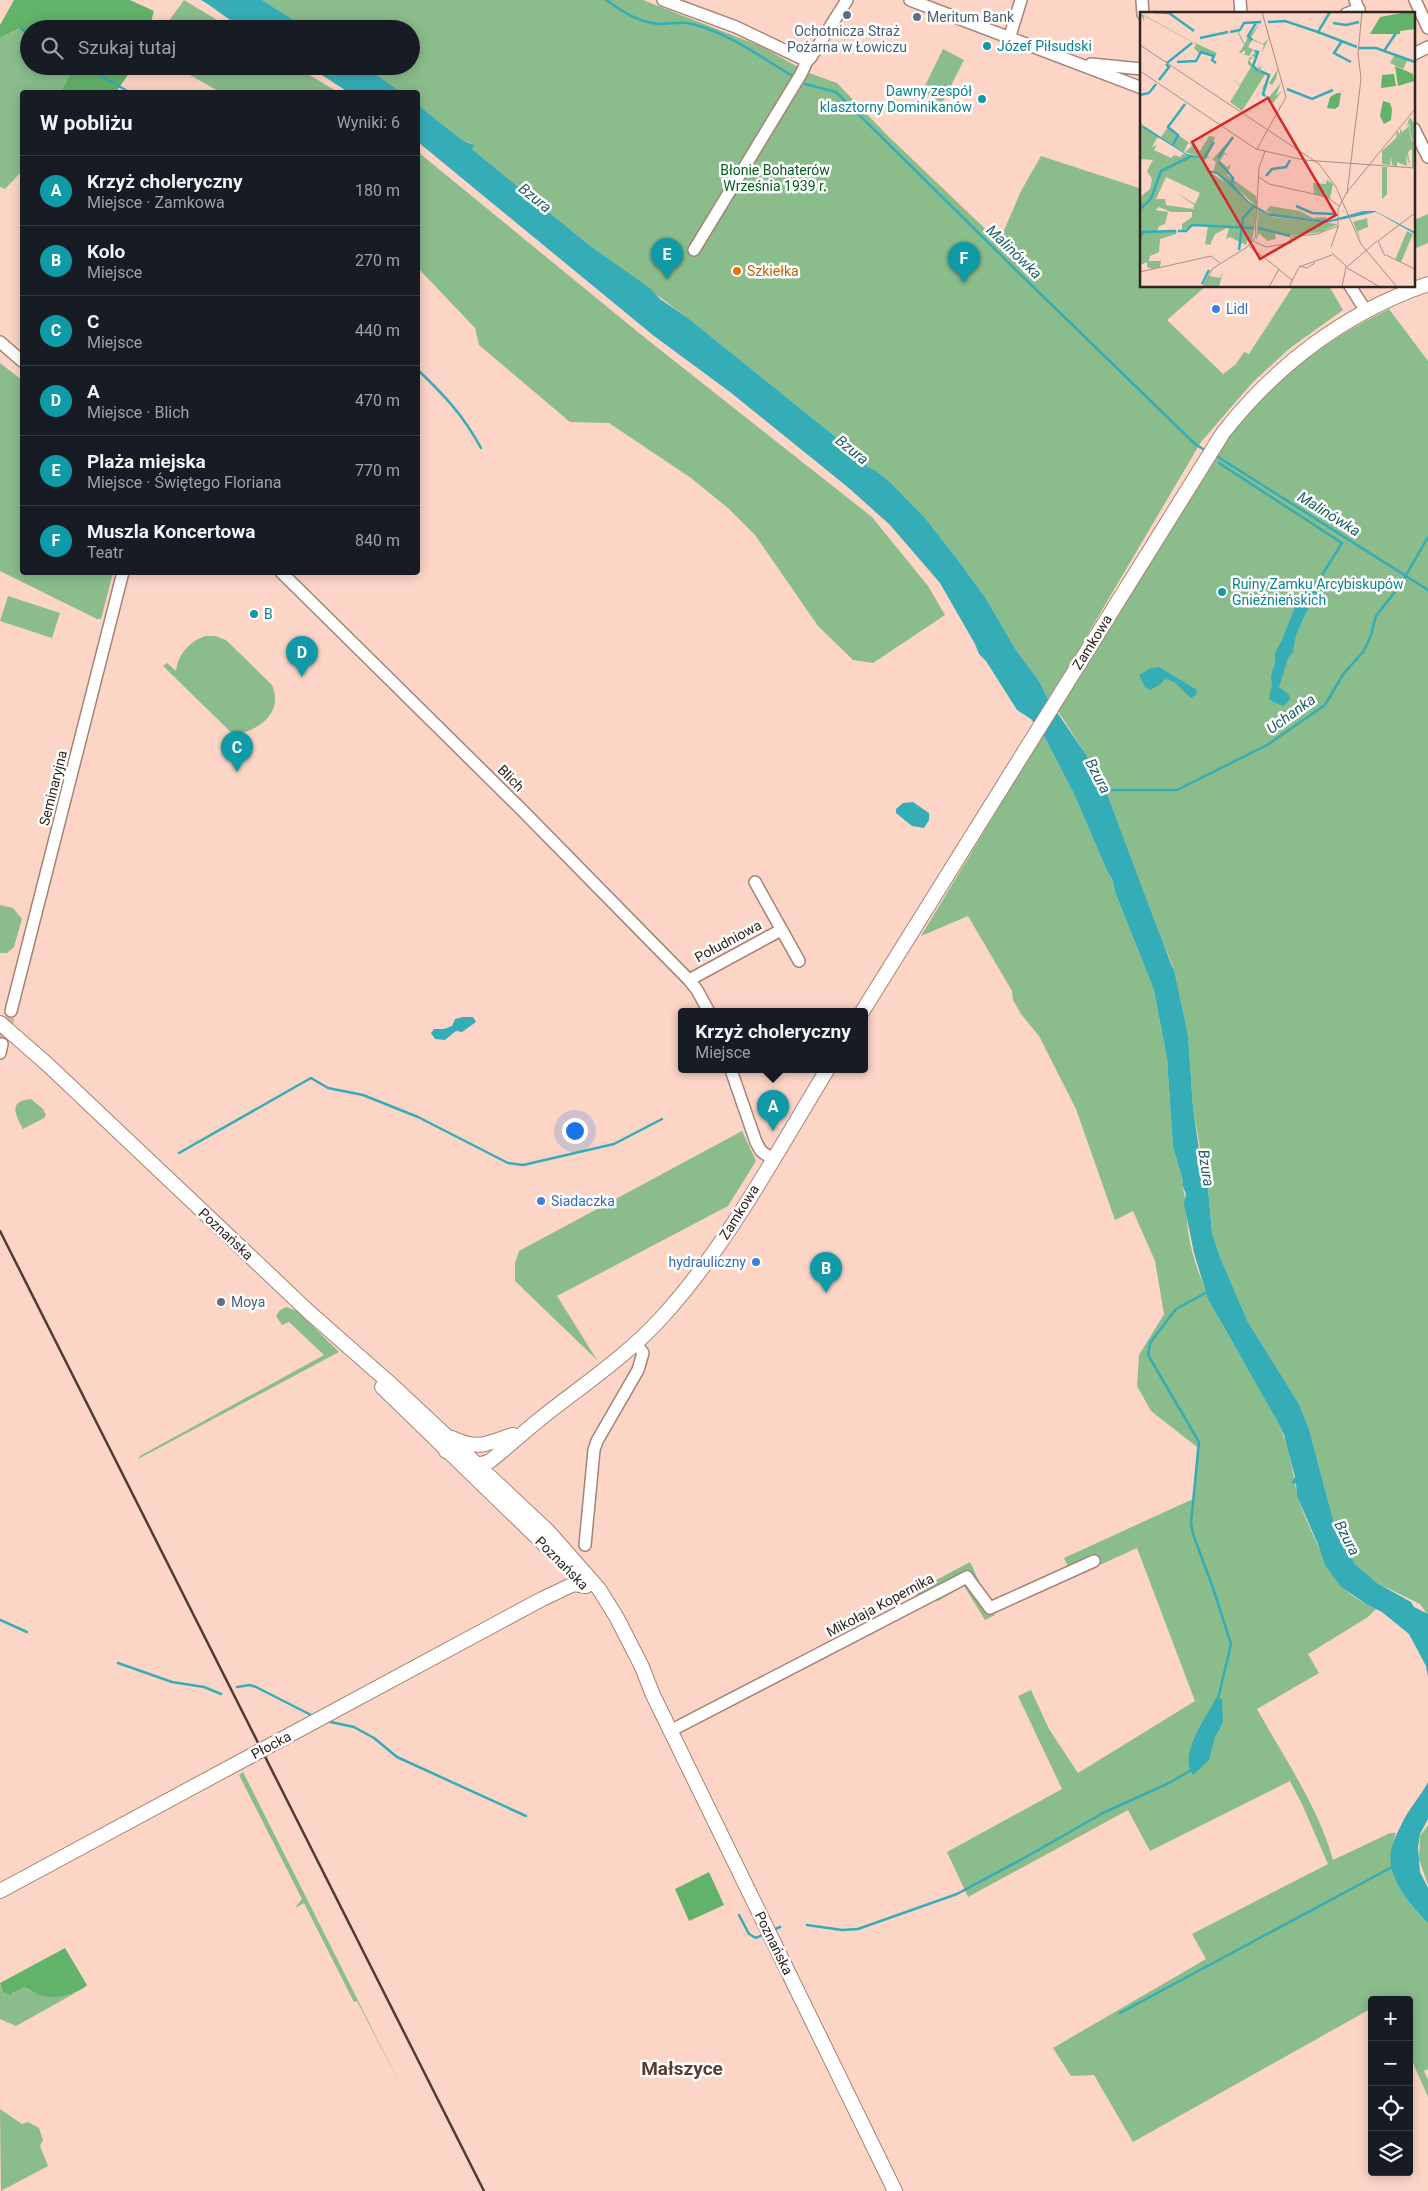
<!DOCTYPE html>
<html lang="pl">
<head>
<meta charset="utf-8">
<style>
  body { margin:0; font-family:Roboto,sans-serif; background:#242831; color:#f1f3f6 }
  .controls { position:absolute; right:15px; bottom:15px; display:grid; overflow:hidden; border-radius:5px; box-shadow:0 2px 12px #0003 }
  .controls button { width:45px; height:45px; display:grid; place-items:center; padding:0; border:0; border-bottom:1px solid #363941; background:#171b24; color:#f1f3f6; font:25px sans-serif }
  .you { position:absolute; left:574px; top:1130px; width:18px; height:18px; margin:-12px; border:4px solid #fff; border-radius:50%; background:#1a73e8; box-shadow:0 0 0 8px #1a73e833 }
  .badge { display:grid; place-items:center; width:32px; height:32px; border-radius:50%; background:#bab09c; color:#fff; font-size:16px; font-weight:700 }
  .pin { position:absolute; translate:-50% -41px; filter:drop-shadow(0 1px 2px #0008) }
  .pin::after { content:''; position:absolute; top:26px; width:18px; height:15px; background:inherit; clip-path:polygon(0 0,100% 0,50% 100%) }
  .popup { position:absolute; left:678px; top:1008px; width:190px; height:65px; box-sizing:border-box; display:grid; place-content:center; border-radius:5px; background:#171b24; filter:drop-shadow(0 1px 4px #0005); font-size:16px; white-space:nowrap; color:#9ea1a6 }
  .popup b { font-size:19px; color:#f1f3f6 }
  .popup::after { content:''; position:absolute; left:50%; top:100%; margin-left:-10px; border:10px solid transparent; border-top-color:#171b24 }
  .list { margin:0; padding:0; list-style:none }
  h2 { display:flex; justify-content:space-between; align-items:center; height:65px; margin:0; padding:0 20px; font-size:21px }
  h2 small { font-size:16px; font-weight:400; color:#9ea1a6 }
  .list li { display:grid; grid-template-columns:32px 1fr auto; gap:15px; align-items:center; box-sizing:border-box; height:70px; padding:0 20px; border-top:1px solid #363941 }
  .list b { display:block; font-size:19px; white-space:nowrap }
  .list p { margin:0; font-size:16px; white-space:nowrap; color:#9ea1a6 }
  .list em { font-size:16px; font-style:normal; color:#9ea1a6 }
  .icon { flex:none; width:28px; height:28px; fill:none; stroke:currentColor; stroke-width:2; stroke-linecap:round; stroke-linejoin:round }
  .map { position:relative; flex:none; width:1428px; height:2191px; overflow:hidden }
  .search { position:absolute; background:#171b24; box-shadow:0 2px 12px #0003; left:20px; top:20px; width:400px; height:55px; display:flex; align-items:center; gap:12px; box-sizing:border-box; padding:0 18px; border-radius:28px; color:#9ea1a6; font-size:19px }
  .panel { position:absolute; background:#171b24; box-shadow:0 2px 12px #0003; left:20px; top:90px; width:400px; height:485px; border-radius:5px }
  .map>svg:first-child { display:block }
  .green { fill:#8abc8c }
  .forest { fill:#63b26a }
  .water { fill:#35adb7 }
  .lines { fill:none; stroke-linecap:round; stroke-linejoin:round }
  .stream { stroke:#35adb7; stroke-width:2.5 }
  .minor-tunnel { stroke:#d3b1a5; stroke-width:11; stroke-dasharray:11 5.5; stroke-linecap:butt }
  .minor-casing { stroke:#a68375; stroke-width:14 }
  .major-casing { stroke:#a68375; stroke-width:16 }
  .minor { stroke:#fff; stroke-width:11 }
  .major { stroke:#fff; stroke-width:14 }
  .rail { stroke:#4e3c35; stroke-width:2.5 }
  .service-dot { fill:#5c6f8a; stroke:#fff; stroke-width:2 }
  .culture-dot { fill:#0f9aa8; stroke:#fff; stroke-width:2 }
  .food-dot { fill:#e8710a; stroke:#fff; stroke-width:2 }
  .shop-dot { fill:#3f7fe0; stroke:#fff; stroke-width:2 }
  .labels { text-anchor:middle; stroke-width:5; stroke-linejoin:round; paint-order:stroke }
  .service-label { font-size:14px; fill:#4e5e75; stroke:#fff; text-anchor:start }
  .culture-label { font-size:14px; fill:#0d838f; stroke:#fff; text-anchor:start }
  .park-label { font-size:14px; fill:#035f1b; stroke:#fff }
  .food-label { font-size:14px; fill:#c56008; stroke:#fff; text-anchor:start }
  .shop-label { font-size:14px; fill:#366cbe; stroke:#fff; text-anchor:start }
  .street-label { font-size:14px; fill:#31231d; stroke:#fff }
  .water-label { font-size:15px; font-style:italic; fill:#216166; stroke:#fff }
  .district-label { font-size:19px; font-weight:bold; fill:#5a3c30; stroke:#fff }
  .inset-river { fill:none; stroke:#35adb7; stroke-width:2.5 }
  .inset-road { fill:none; stroke:#ab8e83; stroke-width:1 }
  .view { fill:#d62828; fill-opacity:0.15; stroke:#d62828; stroke-width:2.5 }
  .inset-edge { fill:none; stroke:#31231d; stroke-width:2.5 }
</style>
</head>
<body>
<div class="map">
<svg width="1428" height="2191" viewBox="0 0 1428 2191">
  <rect width="100%" height="100%" fill="#fcd5c7"/>
  <path class="green" d="M184,0L232,29H163Z
    M262,0H643L760,46L809,73L837,83L888,136L999,242L1021,191L1041,156L1142,189V286H1206L1167,320L1223,374L1236,364L1244,352L1249,354L1293,286H1329L1343,310L1290,348L1252,383L1201,442L1079,649L1048,699L1039,681L1016,650L985,597L954,555L926,519L893,485L875,470L868,467L863,459L688,318L589,245L472,149L471,143L462,140L418,105V92H401L364,66H411V29H308Z
    M20,28L29,33V66H74L61,92H22V171L5,189L0,187V38Z
    M943,49L964,60L942,103L922,92Z
    M174,66H294L338,92H220Z
    M418,152L644,337L872,517L928,586L945,615L873,663L853,660L818,626L755,535L728,508L691,478L609,423L570,422L479,345L475,328L418,268Z
    M1428,214V243L1414,249V220Z
    M1389,309L1428,361V1615L1420,1604L1377,1583L1355,1564L1341,1541L1334,1523L1309,1429L1299,1404L1248,1322L1220,1257L1212,1233L1208,1188L1202,1175L1204,1170L1193,1108L1188,1035L1174,969L1160,935L1106,791L1087,756L1058,711L1216,451C1266,386 1316,345 1389,309Z
    M0,363L22,380V572L113,573L101,619H97L0,571Z
    M8,596L60,613L52,638L0,621Z
    M205,636H215L226,640L272,685C283,710 263,728 241,733L247,740L243,744L163,666L167,663L176,671C178,654 189,642 205,636Z
    M1043,734L1074,794L1108,873L1112,878L1115,892L1154,990L1167,1059L1173,1147L1183,1181L1182,1185C1186,1197 1186,1208 1187,1221C1188,1238 1193,1257 1199,1273C1218,1327 1254,1373 1279,1425C1290,1449 1292,1469 1297,1494C1301,1511 1329,1573 1341,1586C1349,1595 1364,1603 1376,1609L1368,1617L1308,1654L1319,1673L1257,1709C1284,1758 1318,1806 1333,1860L1390,1833H1396C1382,1866 1403,1901 1428,1923V2069L1424,2071L1428,2080V2097L1409,2054V2000H1372V2008L1133,2142L1094,2075L1071,2076L1053,2048L1206,1959L1192,1934L1328,1864L1302,1804L1290,1781L1150,1851L1128,1810L968,1897L947,1852L1062,1789L1018,1696L1031,1690L1049,1729L1078,1773L1195,1701L1137,1548L1069,1579L1064,1570L1068,1567L1064,1558L1193,1499L1197,1447L1151,1411L1137,1386L1139,1355L1164,1314L1155,1261L1133,1211L1115,1220L1076,1109L1039,1036L1021,1014L1013,1000L1012,991L968,916L921,936Z
    M0,905L13,908L22,919L14,947L7,953H0Z
    M31,1099L43,1109L46,1115L44,1118L23,1129C15,1114 8,1101 31,1099Z
    M742,1131L756,1161L728,1206L557,1296L597,1360L515,1281V1263L519,1251Z
    M286,1307L297,1311L339,1352L138,1459L140,1456L324,1355L289,1322L282,1325L276,1316L280,1310Z
    M970,1562L995,1615L985,1620L964,1586L938,1601L912,1593Z
    M243,1772L403,2090L357,2001L354,2002L304,1903L295,1908L302,1899L239,1775Z
    M1428,1825V1885L1419,1859L1420,1836Z
    M0,1985L2,1991L13,1994L20,1988L23,1987L41,1996L47,1997L77,1992L16,2026L0,2019Z
    M0,2109L22,2124L28,2122L39,2128L43,2140L40,2146L48,2166L1,2191Z"/>
  <path class="forest" d="M14,0H130L154,11L149,29H29V33L20,28L0,38V25Z
    M74,66H134L116,92H61Z
    M709,1872L724,1905L689,1921L675,1889Z
    M65,1948L87,1985C81,1993 51,2000 41,1996C35,1994 30,1989 23,1987L10,1995L2,1991L0,1983Z"/>
  <path class="water" d="M201,0H262L308,29C291,29 264,32 248,29C235,26 214,7 201,0Z
    M308,66H364L401,92H348Z
    M418,105L462,140L474,145L472,149L589,245L651,289L660,299L688,318L863,459L868,467L875,470L893,485L926,519L954,555L985,597L1016,650L1039,681L1048,699L1087,756L1106,791L1160,935C1163,941 1171,966 1174,969L1188,1035L1193,1108L1200,1156L1203,1159L1202,1175L1208,1188L1212,1233L1220,1257L1248,1322L1299,1404L1309,1429L1334,1523L1341,1541L1355,1564L1377,1583L1411,1602L1414,1607L1428,1614V1677L1426,1666L1409,1634L1382,1612L1366,1604L1341,1587L1325,1565L1319,1547L1297,1496L1296,1484L1291,1483L1295,1477L1284,1435L1275,1417L1208,1299L1194,1253L1184,1204L1186,1194L1182,1185L1183,1181L1173,1147L1167,1059L1154,990L1115,892L1112,878L1108,873L1074,794L1043,734L1031,719L1017,710L986,661L979,654L975,644L940,583L890,525L850,489L730,392L654,336L418,142Z
    M1317,580L1321,581L1317,596L1306,612L1296,635L1293,652L1288,658L1279,687L1289,695L1290,699L1284,706L1273,702L1269,699L1272,685L1271,676L1275,663V653L1282,640L1302,589Z
    M1159,667L1197,690L1196,695L1191,698L1174,682L1165,679L1161,684L1150,690L1145,687L1139,675L1151,668Z
    M913,802L929,813V820L924,828L912,826L896,813V809L903,803Z
    M463,1017H473L476,1022L462,1032L456,1031L445,1040L435,1039L431,1033L434,1029H444L452,1026L455,1019Z
    M1216,1698L1222,1699L1223,1722L1215,1737L1209,1760L1193,1775C1178,1754 1206,1718 1216,1698Z
    M1428,1782V1819L1420,1834L1418,1847L1420,1872L1428,1888V1923C1410,1906 1386,1876 1391,1850C1393,1840 1399,1830 1403,1821C1410,1807 1421,1796 1428,1782Z"/>
  <g class="lines">
    <path class="stream" d="M606,0C623,12 639,23 661,24C672,24 682,21 692,24C729,33 759,56 791,75
      M21,29L29,34
      M84,66L129,92
      M805,84L836,92L1017,271L1195,444L1203,449
      M418,370C445,396 463,415 481,448
      M1215,455L1428,590
      M1219,463L1342,543L1317,583
      M1103,790H1177L1267,745L1325,705L1344,673L1363,652L1370,638L1376,616L1401,584L1428,537
      M179,1153L311,1078L328,1088L363,1095L418,1117L508,1163L523,1165L614,1144L662,1119
      M1209,1291L1176,1309L1150,1343L1148,1355L1199,1442L1191,1523L1193,1534L1213,1588L1231,1644L1218,1699
      M0,1620L27,1632
      M118,1663L172,1682L204,1687L221,1694
      M237,1687L250,1685L256,1687L313,1716
      M326,1721L354,1727L374,1738L397,1757L526,1816
      M739,1915L749,1934L756,1938L764,1934
      M807,1925L842,1930L858,1929L957,1894L1026,1857L1103,1813L1169,1783L1193,1769
      M773,1930L780,1927
      M1120,2013L1394,1866"/>
    <path class="minor-tunnel" d="M2,1044L11,1011"/>
    <defs>
      <path id="minor" d="M663,0L736,27L807,61
        M910,0L1142,88
        M1142,0L1143,14
        M1240,0L1241,14
        M1355,0L1360,14
        M1415,0L1428,28
        M1346,14L1359,9
        M1009,39L1021,0
        M1414,54L1428,47
        M1091,64L1142,69
        M1414,129L1428,157
        M694,250L801,74L807,61L811,57L847,0
        M1350,286L1366,311
        M0,342L22,361
        M281,572L522,810L689,980L697,990L709,1012
        M755,882L799,961
        M689,980L781,930
        M11,1011L123,572
        M0,1053L2,1044
        M731,1070L756,1142L761,1151L772,1159
        M585,1545L594,1450L597,1441L638,1370L643,1353L636,1343
        M670,1731L967,1577L990,1608L1094,1561"/>
      <path id="major" d="M862,1012L1223,433C1276,365 1346,312 1428,284
        M0,1023L47,1064L310,1313L393,1386L548,1531L599,1589L617,1618L642,1667L653,1695L895,2191
        M382,1387L582,1581
        M452,1438C479,1451 487,1443 513,1435
        M446,1451C463,1458 471,1470 490,1461C509,1446 526,1430 545,1415C586,1383 629,1354 664,1315C728,1244 777,1152 827,1070
        M0,1891L542,1599L574,1584L586,1586"/>
    </defs>
    <use href="#minor" class="minor-casing"/>
    <use href="#major" class="major-casing"/>
    <use href="#minor" class="minor"/>
    <use href="#major" class="major"/>
    <path class="rail" d="M0,1231L484,2191"/>
  </g>
  <g class="service-dot">
    <circle cx="847" cy="15" r="5"/>
    <circle cx="917" cy="17" r="5"/>
    <circle cx="221" cy="1302" r="5"/>
  </g>
  <g class="culture-dot">
    <circle cx="987" cy="46" r="5"/>
    <circle cx="982" cy="99" r="5"/>
    <circle cx="1222" cy="592" r="5"/>
    <circle cx="254" cy="614" r="5"/>
  </g>
  <circle class="food-dot" cx="737" cy="271" r="5"/>
  <g class="shop-dot">
    <circle cx="1216" cy="309" r="5"/>
    <circle cx="541" cy="1201" r="5"/>
    <circle cx="756" cy="1262" r="5"/>
  </g>
  <g class="labels">
    <g class="service-label">
      <text x="927" y="22">Meritum Bank</text>
      <text x="847" y="36" text-anchor="middle">Ochotnicza Straż<tspan x="847" dy="16">Pożarna w Łowiczu</tspan></text>
      <text x="231" y="1307">Moya</text>
    </g>
    <g class="culture-label">
      <text x="997" y="51">Józef Piłsudski</text>
      <text x="972" y="96" text-anchor="end">Dawny zespół<tspan x="972" dy="16">klasztorny Dominikanów</tspan></text>
      <text x="1232" y="589">Ruiny Zamku Arcybiskupów<tspan x="1232" dy="16">Gnieźnieńskich</tspan></text>
      <text x="264" y="619">B</text>
    </g>
    <g class="park-label">
      <text x="775" y="175">Błonie Bohaterów<tspan x="775" dy="16">Września 1939 r.</tspan></text>
    </g>
    <g class="food-label">
      <text x="747" y="276">Szkiełka</text>
    </g>
    <g class="shop-label">
      <text x="1226" y="314">Lidl</text>
      <text x="551" y="1206">Siadaczka</text>
      <text x="746" y="1267" text-anchor="end">hydrauliczny</text>
    </g>
    <g class="street-label">
      <text transform="translate(1092 642) rotate(-58)" y="5">Zamkowa</text>
      <text transform="translate(511 778) rotate(45)" y="5">Blich</text>
      <text transform="translate(53 788) rotate(-76)" y="5">Seminaryjna</text>
      <text transform="translate(728 941) rotate(-28)" y="5">Południowa</text>
      <text transform="translate(739 1212) rotate(-58)" y="5">Zamkowa</text>
      <text transform="translate(226 1234) rotate(43)" y="5">Poznańska</text>
      <text transform="translate(562 1563) rotate(45)" y="5">Poznańska</text>
      <text transform="translate(880 1605) rotate(-28)" y="5">Mikołaja Kopernika</text>
      <text transform="translate(271 1745) rotate(-28)" y="5">Płocka</text>
      <text transform="translate(774 1943) rotate(64)" y="5">Poznańska</text>
    </g>
    <g class="water-label">
      <text transform="translate(535 198) rotate(39)" y="5">Bzura</text>
      <text transform="translate(1014 252) rotate(44)" y="5">Malinówka</text>
      <text transform="translate(852 450) rotate(39)" y="5">Bzura</text>
      <text transform="translate(1329 514) rotate(32)" y="5">Malinówka</text>
      <text transform="translate(1291 714) rotate(-36)" y="5">Uchanka</text>
      <text transform="translate(1098 776) rotate(62)" y="5">Bzura</text>
      <text transform="translate(1206 1168) rotate(81)" y="5">Bzura</text>
      <text transform="translate(1347 1538) rotate(62)" y="5">Bzura</text>
    </g>
    <g class="district-label">
      <text x="682" y="2075">Małszyce</text>
    </g>
  </g>
  <g transform="translate(1140 12)">
    <rect width="275" height="275" fill="#fcd5c7"/>
    <path d="M0,1L53,30L77,41L74,45L59,41L54,36L56,32L4,4V9ZM104,11H109L104,12L99,21L105,32L108,24L116,11L109,24L120,11L111,26L123,32L129,26L121,42L124,33L112,28L108,35L118,40L115,45L111,44L115,41L113,38L109,44L102,42H105V38L101,41H99L104,33L98,21L99,18L89,20L100,17ZM270,40L264,45L275,50L267,49L263,57L250,51L255,42L264,45ZM110,45L113,46L109,48L116,57L120,51L117,58L122,53L120,59L125,60L130,64L124,79L138,57L136,67L132,73L129,71L123,83L129,85L141,71L136,84L143,78L133,91L128,90V86L122,83L124,74L118,83L129,64L126,61L102,99L90,90L100,74L91,65L100,73L111,55L108,52V49ZM270,105L275,113V128L273,129L268,115L272,129H275V155H272V137L268,140L270,155L266,142L267,154L257,150V154L252,153L251,145L250,153L242,152V139L256,126L257,119L260,122V116L262,120L268,115L266,109L271,119L268,110ZM0,111L21,125L28,115L60,139L69,124L75,125L68,144L72,148L86,132L88,133L84,140L89,144L84,142L80,149L87,155L91,152L87,163L116,184L118,196L91,171L73,160L76,150L68,145L65,148L61,145L45,140L52,134L48,131L44,140L21,126H17L12,135L17,133L14,138L31,146L34,143L40,145L43,142L62,146L68,159L93,175L118,198L112,229L108,228L106,233L90,225L86,227L89,217L87,216L75,222L70,233L65,232L68,214L52,213L42,219V212L52,205V200H31L19,195L15,198L28,200L25,212L19,214L17,220L37,219L36,222L20,227L19,240L10,244L9,249H21L20,255L12,257L7,255V250L0,253V185L10,177L12,167L7,159L13,148L0,147ZM26,165L60,181L55,192L35,180L54,193L53,197L26,193L25,187H16ZM242,155H247V182L242,187ZM187,168L193,172L190,187L174,182L173,171L186,172ZM130,194L160,199L173,206L186,205V209L133,202L126,199ZM118,198L133,205L198,212L181,220L149,224L135,221L136,227L127,229L119,221L116,229ZM227,206L228,215L218,219L221,229L213,210ZM267,219L273,222L261,250L255,248ZM83,259L79,275H63L69,264L80,266Z" fill="#8abc8c" fill-rule="evenodd"/>
    <path d="M268,0H275V17L260,19V22H230L240,5ZM255,54L273,62L274,69L258,74ZM254,62L256,74L241,76L242,63ZM197,81H201L199,94L195,97L187,96L190,85ZM243,89L250,91L252,97L251,108L244,112L240,104Z" fill="#63b26a"/>
    <path d="M0,114L5,115L47,142L63,145L68,158L77,160L93,172L109,190L128,201L187,209L223,199H235L275,220V222L236,200L186,211L130,204L113,195L77,162L68,160L62,146L50,145Z" fill="#35adb7"/>
    <path class="inset-river" d="M14,0L29,1L54,19M190,0L178,20L217,35M128,10L145,9L178,20M193,11L206,13L219,10M90,20L100,18L104,11L121,10M60,26L88,20M112,28L108,24L116,11M202,29L194,41L211,50M219,36H236L275,50M115,39L118,40L113,54L118,59M244,39L256,21M37,50L56,49L61,40L74,44L72,48L76,51M27,51L52,31M120,59L129,63L123,82L125,84M19,68L29,55L26,52M147,77L172,87L193,78M0,83L9,81L16,72M33,133L38,123L28,115L45,92M64,146L74,130M78,146L93,125M79,150L93,166L92,171M126,164L132,157L146,155L150,148M156,194L172,201L194,202M0,197L11,187L21,159L50,145M118,216L150,224M38,219H46L52,213L114,216M0,225L3,220L36,219M99,238L103,206L113,195M62,272L69,258"/>
    <path class="inset-road" d="M0,33L179,152L196,175L221,232L257,275M0,59L116,137L164,148L275,156M117,137L146,85L122,0M119,165L129,172L187,185L199,194M207,182L221,67L218,41L222,0M198,216V197L207,180L275,97M113,229L126,235L151,231V225L177,222L198,214M109,234L139,257L129,275M191,235L198,215M192,241L207,255M246,243L275,257M245,244L238,229L275,201M159,254L167,256L175,251M207,255L237,229M207,256L240,275M138,257L152,268M0,260L71,244L80,251M63,275L72,257L107,235L115,226L119,156L125,139M149,275L159,255L192,243M202,275L206,255"/>
    <path class="view" d="M128,86L196,203L120,247L52,130Z"/>
    <rect width="275" height="275" class="inset-edge"/>
  </g>
</svg>
<div class="controls">
<button>+</button>
<button>−</button>
<button><svg class="icon" aria-label="locate" viewBox="0 0 24 24"><circle cx="12" cy="12" r="6"/><path d="M12 2v4M12 18v4M2 12h4M18 12h4"/></svg></button>
<button><svg class="icon" aria-label="layers" viewBox="0 0 24 24"><path d="M12 4l9 5-9 5-9-5zM3 14l9 5 9-5"/></svg></button>
</div>
<div class="you"></div>
<div class="pin badge" style="left:773px;top:1131px;background:#0f9aa8">A</div>
<div class="popup"><b>Krzyż choleryczny</b>Miejsce</div>
<div class="pin badge" style="left:826px;top:1293px;background:#0f9aa8">B</div>
<div class="pin badge" style="left:237px;top:772px;background:#0f9aa8">C</div>
<div class="pin badge" style="left:302px;top:677px;background:#0f9aa8">D</div>
<div class="pin badge" style="left:667px;top:279px;background:#0f9aa8">E</div>
<div class="pin badge" style="left:964px;top:283px;background:#0f9aa8">F</div>
<div class="search"><svg class="icon" aria-label="search" viewBox="0 0 24 24"><circle cx="10" cy="10" r="6"/><path d="M15 15l6 6"/></svg>Szukaj tutaj</div>
<section class="panel">
<h2>W pobliżu<small>Wyniki: 6</small></h2>
<ul class="list">
<li><span class="badge" style="background:#0f9aa8">A</span><div><b>Krzyż choleryczny</b><p>Miejsce · Zamkowa</p></div><em>180 m</em></li>
<li><span class="badge" style="background:#0f9aa8">B</span><div><b>Kolo</b><p>Miejsce</p></div><em>270 m</em></li>
<li><span class="badge" style="background:#0f9aa8">C</span><div><b>C</b><p>Miejsce</p></div><em>440 m</em></li>
<li><span class="badge" style="background:#0f9aa8">D</span><div><b>A</b><p>Miejsce · Blich</p></div><em>470 m</em></li>
<li><span class="badge" style="background:#0f9aa8">E</span><div><b>Plaża miejska</b><p>Miejsce · Świętego Floriana</p></div><em>770 m</em></li>
<li><span class="badge" style="background:#0f9aa8">F</span><div><b>Muszla Koncertowa</b><p>Teatr</p></div><em>840 m</em></li>
</ul>
</section>
</div>
</body>
</html>
